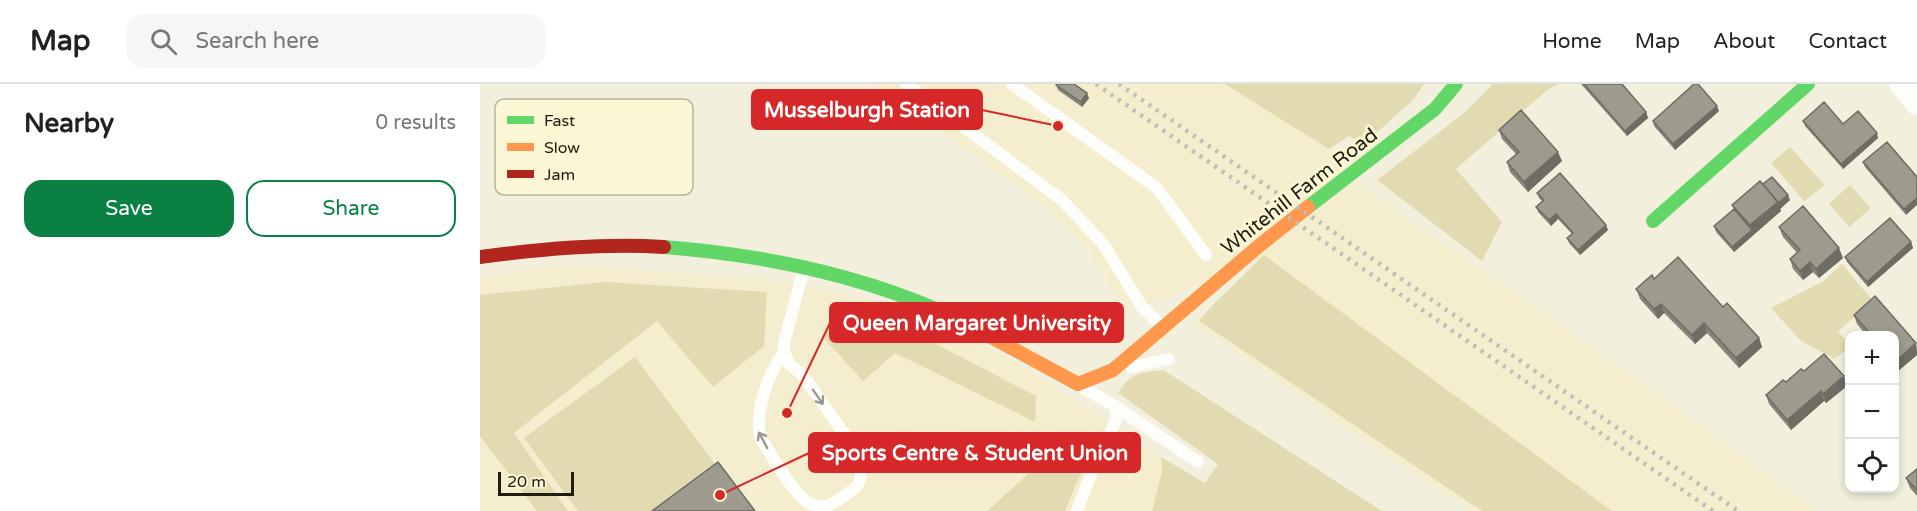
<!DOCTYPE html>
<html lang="en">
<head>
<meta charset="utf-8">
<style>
  body { margin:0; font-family:"Varela Round",sans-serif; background:#f6f6f6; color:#222 }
  .controls { position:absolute; right:18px; bottom:18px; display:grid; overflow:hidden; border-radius:12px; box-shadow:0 3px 9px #0003 }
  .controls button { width:54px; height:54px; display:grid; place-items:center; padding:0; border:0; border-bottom:2px solid #e0e0e0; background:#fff; color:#222; font:30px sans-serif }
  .scale { position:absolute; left:18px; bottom:15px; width:76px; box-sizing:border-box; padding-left:6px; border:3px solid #1f1d11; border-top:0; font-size:16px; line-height:21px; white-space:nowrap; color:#1f1d11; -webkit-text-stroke:4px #fbf6d4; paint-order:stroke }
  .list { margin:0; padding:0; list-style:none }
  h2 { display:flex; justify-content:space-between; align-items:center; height:78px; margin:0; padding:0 24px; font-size:26px }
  h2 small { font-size:20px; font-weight:400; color:#767676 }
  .actions { display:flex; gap:12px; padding:18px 24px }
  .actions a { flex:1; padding:14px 0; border:2px solid #0b8043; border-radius:18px; text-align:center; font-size:21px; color:#0b8043 }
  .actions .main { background:#0b8043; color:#fff }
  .icon { flex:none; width:33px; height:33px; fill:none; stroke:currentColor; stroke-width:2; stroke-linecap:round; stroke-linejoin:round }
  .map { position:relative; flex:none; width:1437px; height:427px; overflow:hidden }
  header { display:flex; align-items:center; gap:36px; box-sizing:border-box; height:84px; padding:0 30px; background:#fff; border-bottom:2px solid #e0e0e0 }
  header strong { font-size:28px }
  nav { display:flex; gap:33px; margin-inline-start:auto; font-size:21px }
  .search { width:420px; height:54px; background:#f6f6f6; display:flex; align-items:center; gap:15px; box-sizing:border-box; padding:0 21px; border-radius:18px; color:#767676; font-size:22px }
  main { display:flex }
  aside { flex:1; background:#fff }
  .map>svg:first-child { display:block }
  .built { fill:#f4eecf }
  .green { fill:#e2dbb2 }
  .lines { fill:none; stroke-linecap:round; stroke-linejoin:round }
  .lane { stroke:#fdfdfa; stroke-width:12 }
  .street { stroke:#fdfdfa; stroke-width:24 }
  .fast { stroke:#63d668; stroke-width:14 }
  .slow { stroke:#ff974d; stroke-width:14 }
  .jam { stroke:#b3261e; stroke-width:14 }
  .rail { stroke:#bebeb9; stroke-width:4.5; stroke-dasharray:3 6; stroke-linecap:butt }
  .wall { fill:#878579 }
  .shaded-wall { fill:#6e6c63 }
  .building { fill:#9d9b8d; stroke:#6e6c63; stroke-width:1.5 }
  .oneway { stroke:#999891 }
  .labels { text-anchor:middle; stroke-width:6; stroke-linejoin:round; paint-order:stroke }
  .street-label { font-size:20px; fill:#1f1d11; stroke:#fbf6d4 }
  .key { fill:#fbf6d4; stroke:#b9b59a; stroke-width:1.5 }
  .key-label { font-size:16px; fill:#1f1d11 }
  .leader { fill:none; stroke:#d62828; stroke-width:2 }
  .callout-dot { fill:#d62828; stroke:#fbf6d4; stroke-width:2 }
  .callout { fill:#d62828; stroke:#d62828; stroke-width:2 }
  .callout-label { font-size:21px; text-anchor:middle; font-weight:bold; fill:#fff }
</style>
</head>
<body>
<header>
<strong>Map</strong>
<div class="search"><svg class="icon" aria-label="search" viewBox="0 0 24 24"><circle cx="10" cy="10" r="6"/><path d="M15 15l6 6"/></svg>Search here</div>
<nav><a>Home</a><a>Map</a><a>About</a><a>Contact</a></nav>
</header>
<main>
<aside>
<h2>Nearby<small>0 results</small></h2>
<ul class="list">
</ul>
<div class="actions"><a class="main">Save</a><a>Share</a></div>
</aside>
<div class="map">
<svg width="1437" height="427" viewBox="0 0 1437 427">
  <rect width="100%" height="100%" fill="#f2f0dd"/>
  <path class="built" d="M395,0H745L849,65L887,106L1044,215L1200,326L1336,427H992L909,373L714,239L784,172L698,209L648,227L608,166L574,129Z
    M77,180L301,196L445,228L547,285L681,373L682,387L672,427H0V194Z"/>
  <path class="green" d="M745,0H944L934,15L884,60L869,52L849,65Z
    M1013,0H1078L1065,8L976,85L1022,138L1002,177L897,96L984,29Z
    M1310,63L1345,101L1324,117L1291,79Z
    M1370,101L1391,124L1369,143L1349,120Z
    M784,171L1132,427H1002L719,237L731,223Z
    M1362,180L1393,217L1358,247L1369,261V263L1355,275L1321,257L1291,224L1342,198Z
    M124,198L287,208L284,262L233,303L177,237L34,349L88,427H57L0,352V211Z
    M352,229L429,246L556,312L555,338L415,269L383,297L343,253Z
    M155,273L238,384L180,427H98L44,354Z
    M683,286L696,294L902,427H672L682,387L681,373L725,399L738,380L638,309C651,288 660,289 683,286Z
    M604,362L605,379L585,427H507L558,381Z"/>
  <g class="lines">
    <path class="lane" d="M426,0L582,116L624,161L662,223L683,243
      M532,0L677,104L726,171
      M304,267C299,276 292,287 288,297C282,312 275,340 281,355C292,371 313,410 329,419C346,427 354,419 367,410C371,407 376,404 378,401C383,391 380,378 377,368L322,290L309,280L304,267V259L324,183
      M651,283L688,275
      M635,322L718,378
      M597,427L612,387L637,334L635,322L602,303"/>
    <path class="street" d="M1422,0L1437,19"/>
    <path class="fast" d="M828,123L955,25L976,0
      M1173,137L1328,0
      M184,163C286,171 388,192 480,236"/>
    <path class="slow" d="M480,236L598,300L633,286L780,161L828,123"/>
    <path class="jam" d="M0,173C61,165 123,159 184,163"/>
    <path class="rail" d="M616,0L1233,427
      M639,0L1258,427"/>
  </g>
  <path class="wall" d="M1101,0H1142L1166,28L1168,34L1147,52Z
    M576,1L609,14L602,23L578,6Z
    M1239,27L1195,66L1174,42L1173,37Z
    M1323,37L1363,40L1398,54L1363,85L1325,42Z
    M1019,46L1082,77L1048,108L1030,88L1027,78L1036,70L1022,55Z
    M1407,58L1426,131L1385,83L1383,78Z
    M1283,100L1310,116L1300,125L1301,127L1254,168L1236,148L1234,142L1254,125L1252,121Z
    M1057,109L1128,146L1100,171L1089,159L1087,154L1092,150L1078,135L1071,142L1058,128L1056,123L1062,117L1059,114Z
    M1299,143L1363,174L1339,194L1333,188L1323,196L1313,185L1310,175L1317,169L1303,153Z
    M1431,158L1433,164L1388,203L1367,178L1365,173Z
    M1156,205L1243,223L1279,254L1282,263L1259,284L1227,249L1215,260L1184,229L1178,235L1160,215Z
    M1374,231L1436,259L1437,271L1418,287L1414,283V252H1387L1377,240Z
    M1324,287L1367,302L1346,319L1344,317L1311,346L1289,320L1286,311Z
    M1437,385V412L1430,404L1426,394Z"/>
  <path class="shaded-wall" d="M607,9L609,14L602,23L601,18Z
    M1237,22L1239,27L1195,66L1193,60Z
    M1166,28L1168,34L1147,52L1145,47Z
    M1397,49L1398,54L1363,85L1361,80Z
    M1078,68L1082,77L1048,108L1044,98Z
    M1308,111L1310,116L1300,125L1301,127L1254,168L1252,163L1272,146L1270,141L1298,118Z
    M1437,114V121L1426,131L1424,125Z
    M1076,130L1078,135L1071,142L1069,136Z
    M1126,141L1128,146L1100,171L1098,166Z
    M1431,158L1433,164L1388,203L1387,198Z
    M1359,164L1363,174L1339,194L1336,185Z
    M1330,178L1333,188L1323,196L1320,187Z
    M1181,220L1184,229L1178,235L1174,225Z
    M1224,239L1227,249L1215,260L1212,251Z
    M1279,254L1282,263L1259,284L1256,274Z
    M1436,259L1437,271L1418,287L1415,278Z
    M1364,292L1367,302L1346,319L1343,310Z
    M1341,307L1344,317L1311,346L1307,336Z"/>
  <path class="building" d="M577,0H594L607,9L601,18L576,1Z
    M1104,0H1142L1166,28L1145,47Z
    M1214,0H1218L1237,22L1193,60L1173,37Z
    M1344,18L1363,40L1378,27L1397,49L1361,80L1323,37Z
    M1041,26L1078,68L1044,98L1027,78L1039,68L1019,46Z
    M1407,58L1437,93V114L1424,125L1383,78Z
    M1080,89L1126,141L1098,166L1087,154L1093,149L1076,130L1069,136L1056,123L1064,116L1057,109Z
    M1292,93L1308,111L1298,119L1283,100Z
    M1280,97L1298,118L1270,141L1252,121Z
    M1323,122L1359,164L1336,185L1330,178L1320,187L1310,175L1320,166L1299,143Z
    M1254,125L1272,146L1252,163L1234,142Z
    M1410,134L1431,158L1387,198L1365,173Z
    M1198,173L1243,223L1247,219L1279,254L1256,274L1224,239L1212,251L1181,220L1174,225L1156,205L1172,191L1174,195Z
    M1395,212L1436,259L1415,278L1414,252H1392L1374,231Z
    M1344,270L1364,292L1343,310L1341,307L1307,336L1286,311L1303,296L1306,298L1321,285L1324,287Z
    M238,378L275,427H172Z
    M1437,385V406L1426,394Z"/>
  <defs><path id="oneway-shaft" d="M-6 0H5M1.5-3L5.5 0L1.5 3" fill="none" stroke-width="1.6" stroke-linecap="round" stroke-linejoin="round" transform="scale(1.5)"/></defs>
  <g class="oneway">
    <use href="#oneway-shaft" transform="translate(338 313) rotate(55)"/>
    <use href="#oneway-shaft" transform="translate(283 356) rotate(-118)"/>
  </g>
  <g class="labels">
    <g class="street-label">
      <text transform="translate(819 107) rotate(-38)" y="7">Whitehill Farm Road</text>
    </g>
  </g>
  <rect x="15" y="15" width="198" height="96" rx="9" class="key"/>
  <rect x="27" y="32" width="27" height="8" fill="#63d668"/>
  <rect x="27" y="59" width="27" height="8" fill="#ff974d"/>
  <rect x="27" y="86" width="27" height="8" fill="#b3261e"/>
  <g class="key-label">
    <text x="64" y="42">Fast</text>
    <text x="64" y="69">Slow</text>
    <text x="64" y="96">Jam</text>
  </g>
  <path class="leader" d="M578 42L502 26M307 329L350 239M240 411L329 369"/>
  <g class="callout-dot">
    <circle cx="578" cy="42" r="6"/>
    <circle cx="307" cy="329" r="6"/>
    <circle cx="240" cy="411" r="6"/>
  </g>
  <g class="callout">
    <rect x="272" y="6" width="230" height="39" rx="6"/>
    <rect x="350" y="219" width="293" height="39" rx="6"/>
    <rect x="329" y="349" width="331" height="39" rx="6"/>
  </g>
  <g class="callout-label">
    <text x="387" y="33">Musselburgh Station</text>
    <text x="497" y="246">Queen Margaret University</text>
    <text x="495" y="376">Sports Centre &amp; Student Union</text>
  </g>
</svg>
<div class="controls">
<button>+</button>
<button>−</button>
<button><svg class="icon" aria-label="locate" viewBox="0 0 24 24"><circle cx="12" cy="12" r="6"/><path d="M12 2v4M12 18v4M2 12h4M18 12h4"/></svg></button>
</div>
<div class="scale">20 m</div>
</div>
</main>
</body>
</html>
